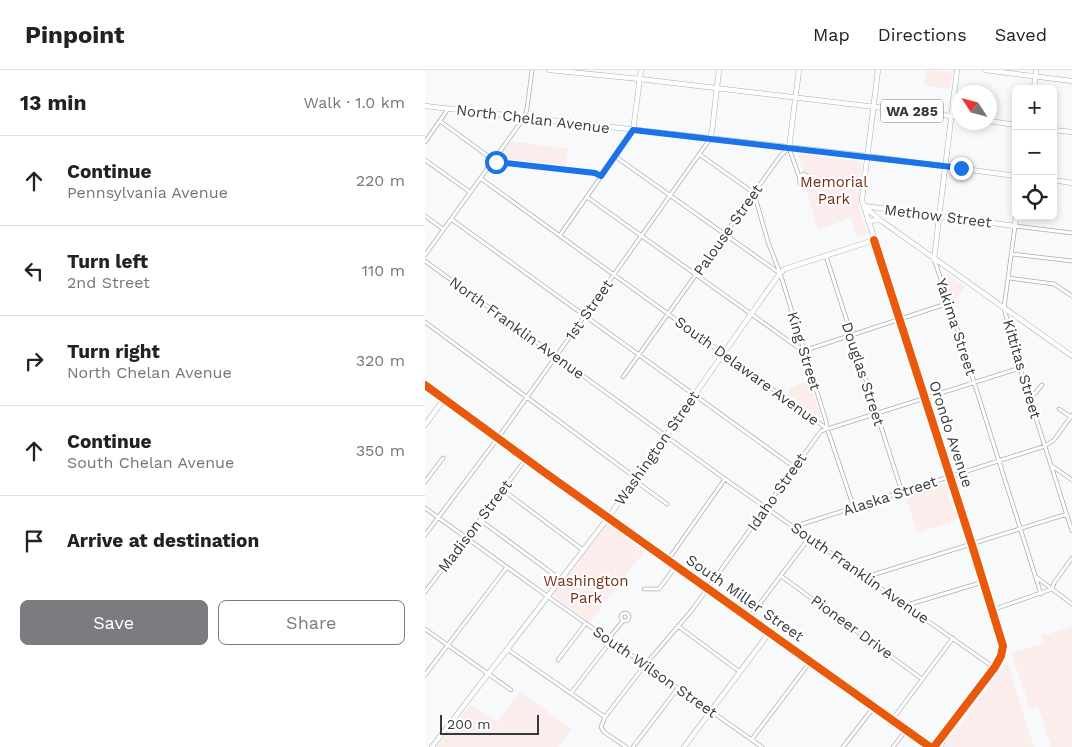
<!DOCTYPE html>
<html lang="en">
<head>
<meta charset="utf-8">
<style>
  body { margin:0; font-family:"Work Sans",sans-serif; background:#f2f2f2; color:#222 }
  .controls { position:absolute; right:15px; top:15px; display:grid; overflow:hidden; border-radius:8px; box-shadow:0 2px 8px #0003 }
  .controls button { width:45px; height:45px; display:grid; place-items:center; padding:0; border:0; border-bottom:1px solid #e0e0e0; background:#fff; color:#222; font:25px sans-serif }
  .compass { position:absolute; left:527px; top:15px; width:45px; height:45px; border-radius:50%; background:#fff; box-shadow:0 2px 8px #0003; rotate:306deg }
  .scale { position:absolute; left:15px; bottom:12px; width:99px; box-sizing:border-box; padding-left:5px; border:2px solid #36393e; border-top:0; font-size:14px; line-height:18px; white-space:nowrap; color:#36393e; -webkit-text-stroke:4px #fff; paint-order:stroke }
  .stop { position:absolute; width:15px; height:15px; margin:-11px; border:4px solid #1a73e8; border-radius:50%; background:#fff }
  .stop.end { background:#1a73e8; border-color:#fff; box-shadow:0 1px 5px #0008 }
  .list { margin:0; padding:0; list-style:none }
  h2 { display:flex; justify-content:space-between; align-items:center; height:65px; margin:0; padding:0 20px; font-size:21px }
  h2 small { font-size:16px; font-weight:400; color:#767676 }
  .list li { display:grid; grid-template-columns:32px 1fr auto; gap:15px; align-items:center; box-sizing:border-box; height:90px; padding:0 20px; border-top:1px solid #e0e0e0 }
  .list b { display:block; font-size:19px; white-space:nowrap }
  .list p { margin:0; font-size:16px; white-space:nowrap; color:#767676 }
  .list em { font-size:16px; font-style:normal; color:#767676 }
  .actions { display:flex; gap:10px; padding:15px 20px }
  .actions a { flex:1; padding:11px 0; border:1px solid #7a7c80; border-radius:8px; text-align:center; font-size:18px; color:#7a7c80 }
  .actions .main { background:#7a7c80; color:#fff }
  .icon { flex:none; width:28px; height:28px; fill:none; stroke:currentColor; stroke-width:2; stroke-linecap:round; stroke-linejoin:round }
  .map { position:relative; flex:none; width:647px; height:677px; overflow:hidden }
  header { display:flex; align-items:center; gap:30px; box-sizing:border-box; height:70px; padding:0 25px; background:#fff; border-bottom:1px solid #e0e0e0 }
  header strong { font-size:24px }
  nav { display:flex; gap:28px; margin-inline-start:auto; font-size:18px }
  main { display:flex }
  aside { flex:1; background:#fff }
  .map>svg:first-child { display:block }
  .green { fill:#faedeb }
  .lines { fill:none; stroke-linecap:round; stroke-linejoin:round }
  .street-casing { stroke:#abadb0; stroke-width:4.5 }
  .secondary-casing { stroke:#abadb0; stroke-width:5.5 }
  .primary-casing { stroke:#abadb0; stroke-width:5.5 }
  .street { stroke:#fefefe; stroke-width:3 }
  .secondary { stroke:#fefefe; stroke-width:4.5 }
  .primary { stroke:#fefefe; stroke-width:4.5 }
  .cycleway-casing { stroke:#fff; stroke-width:11 }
  .cycleway { stroke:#e8590c; stroke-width:8 }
  .route { stroke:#1a73e8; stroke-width:6 }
  .labels { text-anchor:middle; stroke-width:4.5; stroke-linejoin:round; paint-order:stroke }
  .shield { fill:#fff; stroke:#727478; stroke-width:1 }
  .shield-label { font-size:14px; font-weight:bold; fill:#36393e }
  .street-label { font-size:15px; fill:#36393e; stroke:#fff }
  .park-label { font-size:15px; fill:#7c2a16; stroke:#fff }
</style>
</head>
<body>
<header>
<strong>Pinpoint</strong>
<nav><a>Map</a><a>Directions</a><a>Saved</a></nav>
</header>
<main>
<aside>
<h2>13 min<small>Walk · 1.0 km</small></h2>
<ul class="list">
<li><svg class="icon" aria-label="ahead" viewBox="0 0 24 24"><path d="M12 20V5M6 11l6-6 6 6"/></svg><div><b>Continue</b><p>Pennsylvania Avenue</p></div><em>220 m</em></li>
<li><svg class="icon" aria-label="left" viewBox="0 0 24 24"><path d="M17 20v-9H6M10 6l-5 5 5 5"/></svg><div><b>Turn left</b><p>2nd Street</p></div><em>110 m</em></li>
<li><svg class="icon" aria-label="right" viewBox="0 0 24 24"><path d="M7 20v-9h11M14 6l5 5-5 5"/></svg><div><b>Turn right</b><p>North Chelan Avenue</p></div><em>320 m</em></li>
<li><svg class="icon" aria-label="ahead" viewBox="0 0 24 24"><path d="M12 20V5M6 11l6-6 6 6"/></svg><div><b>Continue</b><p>South Chelan Avenue</p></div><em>350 m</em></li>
<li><svg class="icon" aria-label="arrive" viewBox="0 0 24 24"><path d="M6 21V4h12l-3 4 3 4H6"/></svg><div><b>Arrive at destination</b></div></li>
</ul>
<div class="actions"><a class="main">Save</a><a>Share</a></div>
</aside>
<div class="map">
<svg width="647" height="677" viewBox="0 0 647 677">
  <rect width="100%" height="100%" fill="#f7f9fb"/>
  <path class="green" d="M501,0L526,2L527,4L525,19L499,16Z
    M86,71L143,79L141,96L76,88V84Z
    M374,84L433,91L437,94L434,138L442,164L432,167L426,148L393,160L381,118L386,109L385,106L378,102L373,86Z
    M519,204H522L540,216L528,232L518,206Z
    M384,311L396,347L395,349L362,325L368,316Z
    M520,413L532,450L493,463L480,427Z
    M186,453L221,479L165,552L129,527V524L183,454Z
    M647,556V677H626L613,636L605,638L586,583L619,573L617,566Z
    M582,592L609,677H518L519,675Z
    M95,622L147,659L133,677H12L45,635L72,652Z"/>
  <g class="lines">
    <defs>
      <path id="street" d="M15,51L71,92L170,103L177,106
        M0,72L23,39
        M274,84L329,123
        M191,87L353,202
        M0,90L45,122
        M55,108L401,358
        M329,123L343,172L355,203L401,351L402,358L429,438
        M162,127L378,281L524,233
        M0,146L18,159
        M26,149L369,397
        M647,163L590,156L579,238L595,298L647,461
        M135,165L208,61
        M587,184L647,191
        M0,185L99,48L102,39L107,0
        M401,186L477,422
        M509,189L524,233L616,524
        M0,191L300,409L564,594
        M584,208L629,214L647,226
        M0,252L211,408
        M198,307L356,85L364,78L374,106L375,113L379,116L384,111L383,107L379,104L374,106
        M605,329L617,315
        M634,339L646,347
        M627,396L647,410
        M209,410L242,434
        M0,412L18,388
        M78,420L158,480
        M0,438L122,526L337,677
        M55,450L135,509
        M368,457L620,376L629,370L647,345
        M0,465L73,368L285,69
        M243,490L300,409
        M356,506L497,609
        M441,507L642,444
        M611,507L627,519L629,513L647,488
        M219,519H234L251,496
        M0,522L101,389
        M482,535L558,512
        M567,540L627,519L647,534
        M196 547a4 4 0 1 1 8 0a4 4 0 1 1-8 0Z
        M324,548L384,468
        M253,556L315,602
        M0,559L86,620
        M183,569L198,551
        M82,579L180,647
        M133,590L161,553
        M0,605L82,497
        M146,623L186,571
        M467,650L528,568
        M327,669L385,592
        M201,677L179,662L176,657L180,647L220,595L267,540L396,361L595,298
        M208,677L253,618
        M418,677L449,637
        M468,677L481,660"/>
      <path id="secondary" d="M453,0L437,130L578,576L576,586L570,597L509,677
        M560,0L647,11
        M609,19L611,0
        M208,61L216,0
        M285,69L287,61L294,0
        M364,78L374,0
        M439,136L590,156L591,146
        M440,137L455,150
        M443,151L454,150L458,152L647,286
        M509,189L532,0
        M0,315L119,402L505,677
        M0,355L19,329
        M7,677L183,448L355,203L360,199L449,170
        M259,677L344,563
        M516,677L518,668"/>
      <path id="primary" d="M124,0L215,9L534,47
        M0,36L442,86L591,106
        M564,51L591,55
        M628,60L647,62
        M628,110L647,113"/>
    </defs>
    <use href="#street" class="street-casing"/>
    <use href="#secondary" class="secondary-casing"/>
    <use href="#primary" class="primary-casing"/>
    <use href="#street" class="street"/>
    <use href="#secondary" class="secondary"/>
    <use href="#primary" class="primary"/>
    <defs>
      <path id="cycleway" d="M449,170L547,475L578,576L576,586L570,597L509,677
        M0,315L119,402L505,677"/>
    </defs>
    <use href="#cycleway" class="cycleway-casing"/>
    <use href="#cycleway" class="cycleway"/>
  </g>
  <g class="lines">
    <path class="route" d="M71,92L170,103L176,106L208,60L536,98"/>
  </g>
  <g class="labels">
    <rect class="shield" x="456" y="29.5" width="62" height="23" rx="4"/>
    <g class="shield-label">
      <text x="487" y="46">WA 285</text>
    </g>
    <g class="street-label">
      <text transform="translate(108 49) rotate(7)" y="5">North Chelan Avenue</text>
      <text transform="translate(513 146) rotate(7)" y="5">Methow Street</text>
      <text transform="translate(303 160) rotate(-55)" y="5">Palouse Street</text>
      <text transform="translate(164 240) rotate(-55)" y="5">1st Street</text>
      <text transform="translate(531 257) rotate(72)" y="5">Yakima Street</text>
      <text transform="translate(92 258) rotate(36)" y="5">North Franklin Avenue</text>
      <text transform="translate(379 281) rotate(73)" y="5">King Street</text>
      <text transform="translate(597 299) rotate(74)" y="5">Kittitas Street</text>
      <text transform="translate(322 301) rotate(36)" y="5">South Delaware Avenue</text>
      <text transform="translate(438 304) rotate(72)" y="5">Douglas Street</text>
      <text transform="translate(526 364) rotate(72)" y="5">Orondo Avenue</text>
      <text transform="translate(232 378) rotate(-55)" y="5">Washington Street</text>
      <text transform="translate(352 422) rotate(-55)" y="5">Idaho Street</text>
      <text transform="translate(465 426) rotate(-18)" y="5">Alaska Street</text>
      <text transform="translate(50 456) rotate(-53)" y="5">Madison Street</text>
      <text transform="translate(435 503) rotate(35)" y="5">South Franklin Avenue</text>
      <text transform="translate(320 528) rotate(35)" y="5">South Miller Street</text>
      <text transform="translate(427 557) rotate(36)" y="5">Pioneer Drive</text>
      <text transform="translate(230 602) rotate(35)" y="5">South Wilson Street</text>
    </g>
    <g class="park-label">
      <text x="409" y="117">Memorial<tspan x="409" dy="17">Park</tspan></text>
      <text x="161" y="516">Washington<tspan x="161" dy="17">Park</tspan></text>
    </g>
  </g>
</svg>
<div class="controls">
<button>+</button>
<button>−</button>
<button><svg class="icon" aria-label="locate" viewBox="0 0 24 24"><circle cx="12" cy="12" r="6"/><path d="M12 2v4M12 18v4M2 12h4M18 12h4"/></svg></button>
</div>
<svg class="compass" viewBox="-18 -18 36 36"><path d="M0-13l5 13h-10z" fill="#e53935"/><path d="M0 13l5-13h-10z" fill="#767676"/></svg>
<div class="scale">200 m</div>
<div class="stop" style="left:71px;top:92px"></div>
<div class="stop end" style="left:536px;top:98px"></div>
</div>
</main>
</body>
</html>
